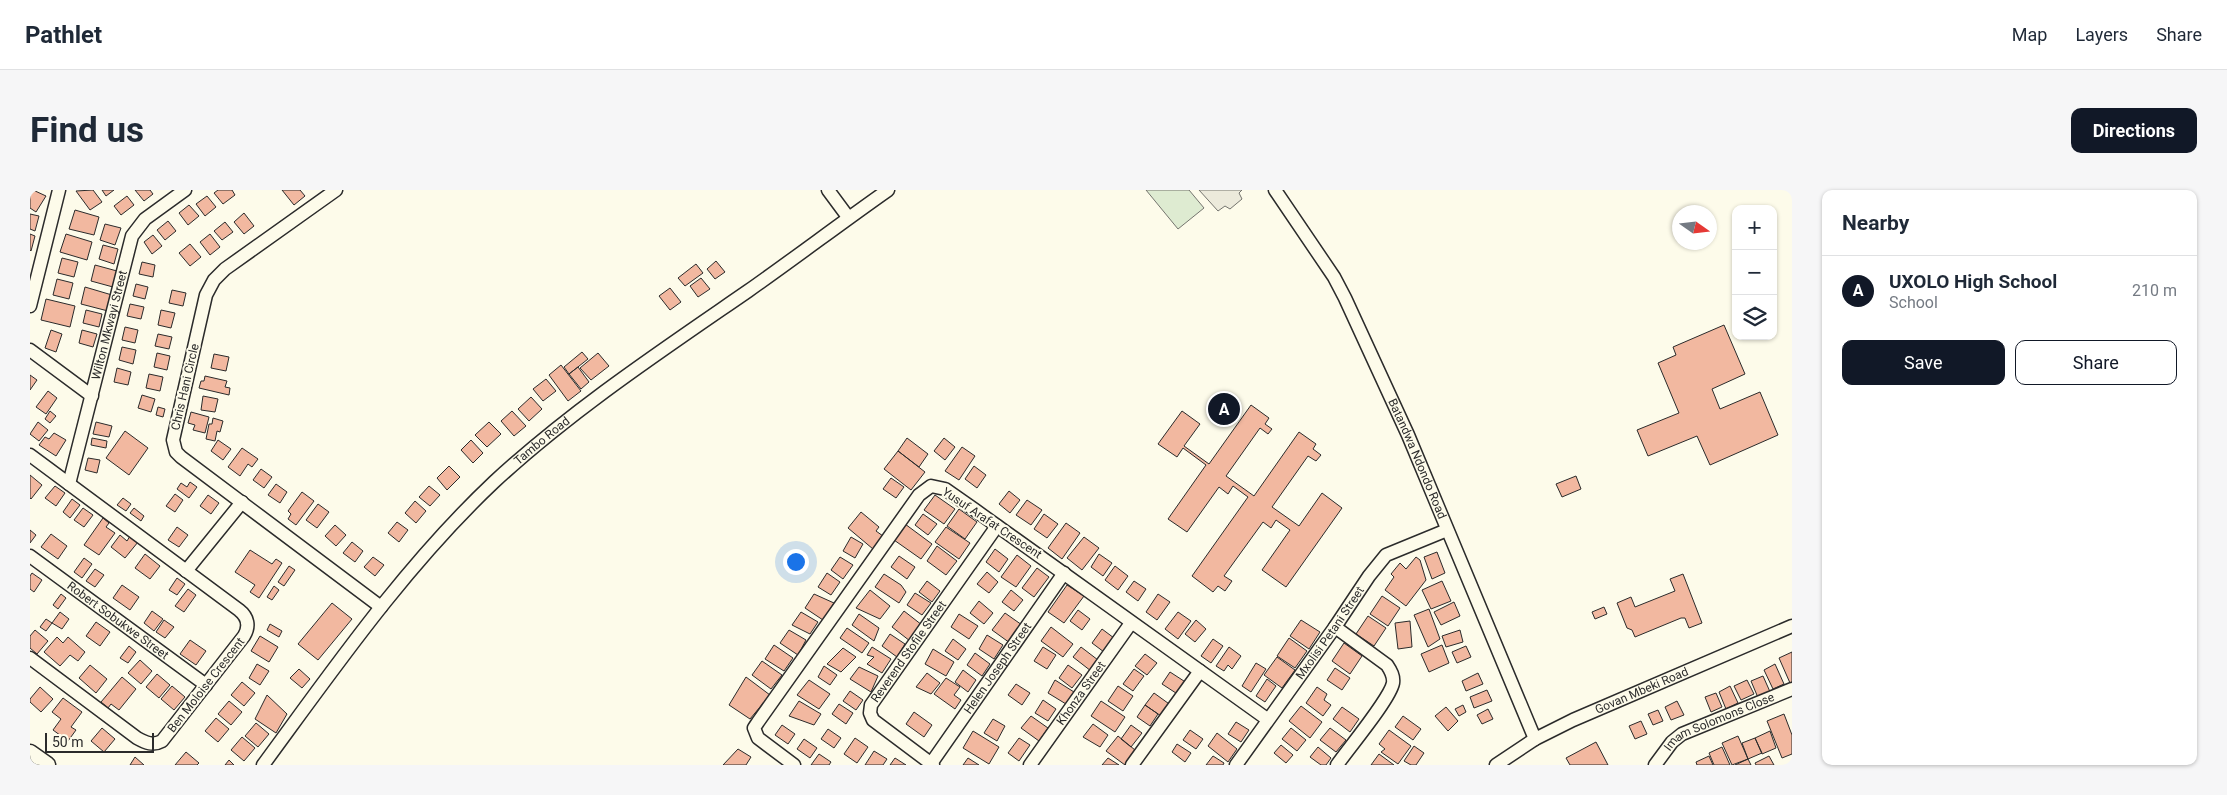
<!DOCTYPE html>
<html lang="en">
<head>
<meta charset="utf-8">
<style>
  body { margin:0; font-family:Roboto,sans-serif; background:#f6f6f7; color:#1f2937 }
  .controls { position:absolute; right:15px; top:15px; display:grid; overflow:hidden; border-radius:10px; box-shadow:0 1px 4px #0004 }
  .controls button { width:45px; height:45px; display:grid; place-items:center; padding:0; border:0; border-bottom:1px solid #e0e1e3; background:#fff; color:#1f2937; font:25px sans-serif }
  .compass { position:absolute; left:1642px; top:15px; width:45px; height:45px; border-radius:50%; background:#fff; box-shadow:0 1px 4px #0004; rotate:104deg }
  .scale { position:absolute; left:15px; bottom:12px; width:109px; box-sizing:border-box; padding-left:5px; border:2px solid #2b2b2b; border-top:0; font-size:14px; line-height:18px; white-space:nowrap; color:#2b2b2b; -webkit-text-stroke:4px #fdfbea; paint-order:stroke }
  .you { position:absolute; left:765px; top:371px; width:18px; height:18px; margin:-12px; border:4px solid #fff; border-radius:50%; background:#1a73e8; box-shadow:0 0 0 8px #1a73e833 }
  .badge { display:grid; place-items:center; width:32px; height:32px; border-radius:50%; background:#111827; color:#fff; font-size:16px; font-weight:700 }
  .pin { position:absolute; translate:-50% -50%; border:2px solid #fff; box-shadow:0 1px 5px #0006 }
  .list { margin:0; padding:0; list-style:none }
  h2 { display:flex; justify-content:space-between; align-items:center; height:65px; margin:0; padding:0 20px; font-size:21px }
  h2 small { font-size:16px; font-weight:400; color:#747a83 }
  .list li { display:grid; grid-template-columns:32px 1fr auto; gap:15px; align-items:center; box-sizing:border-box; height:70px; padding:0 20px; border-top:1px solid #e0e1e3 }
  .list b { display:block; font-size:19px; white-space:nowrap }
  .list p { margin:0; font-size:16px; white-space:nowrap; color:#747a83 }
  .list em { font-size:16px; font-style:normal; color:#747a83 }
  .actions { display:flex; gap:10px; padding:15px 20px }
  .actions a { flex:1; padding:11px 0; border:1px solid #111827; border-radius:10px; text-align:center; font-size:18px; color:#111827 }
  .actions .main { background:#111827; color:#fff }
  .icon { flex:none; width:28px; height:28px; fill:none; stroke:currentColor; stroke-width:2; stroke-linecap:round; stroke-linejoin:round }
  .map { position:relative; flex:none; width:1762px; height:575px; overflow:hidden; border-radius:10px }
  header { display:flex; align-items:center; gap:30px; box-sizing:border-box; height:70px; padding:0 25px; background:#fff; border-bottom:1px solid #e0e1e3 }
  header strong { font-size:24px }
  nav { display:flex; gap:28px; margin-inline-start:auto; font-size:18px }
  .intro { display:flex; align-items:center; justify-content:space-between; box-sizing:border-box; height:120px; padding:0 30px }
  h1 { margin:0; font-size:35px }
  .button { padding:12px 22px; border-radius:10px; background:#111827; color:#fff; font-size:18px; font-weight:700 }
  main { display:flex; gap:30px; padding:0 30px }
  aside { flex:1; background:#fff; border-radius:10px; box-shadow:0 1px 4px #0004 }
  .map>svg:first-child { display:block }
  .green { fill:#deebd1; stroke:#74746e }
  .parking { fill:#eceadb; stroke:#74746e }
  .building { fill:#f2b8a0; stroke:#2b2b2b }
  .lines { fill:none; stroke-linecap:round; stroke-linejoin:round }
  .minor-casing { stroke:#2b2b2b; stroke-width:15 }
  .tertiary-casing { stroke:#2b2b2b; stroke-width:19 }
  .minor { stroke:#fdfbea; stroke-width:12 }
  .tertiary { stroke:#fdfbea; stroke-width:16 }
  .labels { text-anchor:middle; stroke-width:4; stroke-linejoin:round; paint-order:stroke }
  .street-label { font-size:12px; fill:#2b2b2b; stroke:#fdfbea }
</style>
</head>
<body>
<header>
<strong>Pathlet</strong>
<nav><a>Map</a><a>Layers</a><a>Share</a></nav>
</header>
<div class="intro"><h1>Find us</h1><a class="button">Directions</a></div>
<main>
<div class="map">
<svg width="1762" height="575" viewBox="0 0 1762 575">
  <rect width="100%" height="100%" fill="#fdfbea"/>
  <path class="green" d="M1116,0H1159L1174,18L1148,39Z"/>
  <path class="parking" d="M1169,0H1212L1209,3L1212,9L1200,19L1195,16L1188,21Z"/>
  <path class="building" d="M3,0L16,6L6,22L0,18V6Z
    M63,0L72,12L60,20L46,1Z
    M72,0H84L76,6Z
    M105,0H120L123,4L114,11Z
    M188,0H202L205,5L193,14L184,3Z
    M252,0H270L275,6L264,15Z
    M97,6L104,15L91,25L84,16Z
    M177,6L186,17L175,26L166,14Z
    M159,15L169,26L158,35L149,23Z
    M45,20L69,27L64,45L39,39Z
    M214,23L224,36L214,44L204,32Z
    M0,24L9,26L5,41L0,39Z
    M138,31L146,41L135,50L127,40Z
    M195,32L203,42L192,50L184,41Z
    M75,34L91,38L85,55L70,50Z
    M0,44L5,46L1,61L0,60Z
    M36,44L62,52L57,70L30,62Z
    M180,44L190,57L180,65L170,52Z
    M123,45L132,56L122,64L114,52Z
    M160,54L171,67L160,76L149,63Z
    M73,55L88,59L84,74L69,69Z
    M32,68L48,72L44,87L28,83Z
    M686,71L695,82L685,89L677,79Z
    M112,72L125,75L123,87L109,84Z
    M666,74L673,83L655,96L648,88Z
    M65,75L87,81L83,97L61,91Z
    M671,88L680,99L668,107L660,96Z
    M27,89L43,93L39,109L23,105Z
    M106,94L118,97L115,109L103,106Z
    M55,97L82,105L78,121L51,114Z
    M640,98L651,112L640,120L629,106Z
    M142,100L156,103L153,116L139,113Z
    M16,109L45,116L40,137L11,130Z
    M100,114L114,117L111,129L97,126Z
    M56,120L72,124L69,137L53,133Z
    M131,120L145,123L141,138L128,135Z
    M1694,135L1715,184L1682,199L1690,219L1730,202L1748,245L1680,275L1667,246L1618,266L1607,240L1649,223L1628,173L1646,165L1643,157Z
    M95,137L108,140L105,153L92,150Z
    M21,140L32,144L26,162L15,158Z
    M52,140L67,144L63,157L49,153Z
    M128,144L142,147L139,159L125,156Z
    M92,157L106,160L103,174L89,170Z
    M552,162L558,169L539,184L534,177Z
    M127,163L140,166L137,180L124,177Z
    M568,163L579,176L561,190L550,178Z
    M184,164L199,167L196,181L181,178Z
    M531,175L551,201L538,211L519,185Z
    M548,177L559,192L551,199L539,184Z
    M87,178L101,182L98,195L84,192Z
    M119,184L133,187L130,201L116,198Z
    M0,185L7,190L0,200Z
    M175,186L197,191L195,197L200,198L199,205L169,198L171,191H174Z
    M516,189L526,201L513,211L503,199Z
    M18,201L27,208L16,224L6,217Z
    M112,205L125,209L121,222L108,218Z
    M173,206L188,209L185,222L171,220Z
    M501,207L512,219L499,231L488,219Z
    M1221,215L1239,228L1235,234L1242,239L1238,244L1230,238L1196,286L1224,306L1269,242L1286,254L1283,259L1291,265L1286,271L1278,266L1242,317L1269,336L1292,303L1312,318L1256,397L1232,380L1260,340L1246,330L1241,338L1233,332L1194,386L1202,391L1195,401L1188,396L1183,402L1162,386L1218,307L1203,296L1198,304L1189,297L1157,342L1138,329L1176,275L1153,258L1147,267L1128,254L1152,221L1170,234L1154,256L1179,274Z
    M128,217L135,219L133,227L126,225Z
    M20,221L26,226L20,233L15,229Z
    M482,221L496,236L484,246L471,231Z
    M161,222L179,227L175,243L163,240L165,235L158,233Z
    M183,228L193,231L190,242L187,241L185,251L176,249L179,234H182Z
    M8,232L18,240L9,251L0,244Z
    M66,232L82,236L79,247L63,244Z
    M459,232L471,244L457,257L445,245Z
    M95,241L118,258L99,285L76,268Z
    M24,243L36,250L26,266L9,255L15,247L19,249Z
    M62,248L77,251L76,258L61,255Z
    M877,248L898,264L889,277L868,261Z
    M914,248L925,257L915,270L904,261Z
    M188,250L201,259L193,270L181,261Z
    M441,250L453,263L443,273L431,260Z
    M932,257L945,266L929,290L915,281Z
    M212,258L228,269L222,277L218,274L210,286L198,277Z
    M868,261L895,282L881,300L854,279Z
    M58,268L70,270L67,283L55,280Z
    M419,276L430,287L417,300L407,288Z
    M944,276L956,285L947,298L935,289Z
    M231,279L242,287L234,298L223,290Z
    M0,285L12,295L1,309L0,308Z
    M1546,286L1551,299L1532,307L1526,294Z
    M861,288L874,297L866,308L853,299Z
    M160,292L167,297L159,308L147,299L151,293L157,297Z
    M246,294L257,302L250,313L238,305Z
    M25,296L35,303L26,316L15,308Z
    M399,296L410,305L400,316L389,307Z
    M979,301L990,310L980,323L969,314Z
    M272,302L284,311L266,335L258,329L261,324L258,321Z
    M145,304L153,310L145,322L136,316Z
    M178,305L189,313L181,324L170,316Z
    M905,305L925,319L914,334L894,320Z
    M93,308L101,314L96,321L87,315Z
    M42,309L50,315L40,328L33,322Z
    M997,310L1012,320L1001,335L986,325Z
    M385,311L396,321L386,333L375,323Z
    M288,314L299,322L287,338L276,330Z
    M53,318L63,325L54,337L44,330Z
    M104,318L114,326L111,331L100,323Z
    M929,319L947,332L935,349L917,336Z
    M831,322L849,337L846,341L853,346L843,359L818,338Z
    M893,324L907,334L898,345L885,335Z
    M1014,324L1028,334L1017,348L1004,339Z
    M73,328L79,333L76,337L85,343L69,365L54,355Z
    M367,332L378,340L369,352L358,343Z
    M1036,333L1050,343L1032,369L1018,358Z
    M875,334L902,354L891,369L864,350Z
    M305,335L316,345L306,356L295,346Z
    M147,337L158,345L149,357L138,350Z
    M916,337L940,353L929,369L905,352Z
    M0,340L6,345L0,353Z
    M21,344L37,356L28,369L11,357Z
    M90,345L97,351L100,346L108,352L95,368L81,357Z
    M821,347L833,354L825,368L813,361Z
    M1054,347L1069,358L1052,380L1037,368Z
    M322,352L333,361L325,372L313,363Z
    M907,356L927,371L916,385L897,371Z
    M965,359L978,369L969,382L956,372Z
    M220,360L242,374L246,369L252,373L229,408L220,402L225,395L205,382Z
    M1407,362L1415,383L1402,389L1394,367Z
    M115,364L130,376L120,389L105,378Z
    M1069,364L1082,373L1073,386L1061,377Z
    M987,365L1001,376L986,397L971,387Z
    M869,366L885,377L877,389L861,377Z
    M343,367L354,375L345,386L334,377Z
    M810,367L823,375L813,389L801,380Z
    M1386,367L1390,370L1396,390L1376,416L1355,400L1364,387L1361,384L1370,373L1376,379Z
    M54,368L62,374L52,388L44,382Z
    M259,376L265,380L254,396L248,392Z
    M1085,376L1098,386L1088,400L1075,390Z
    M1007,378L1019,387L1004,407L992,398Z
    M65,379L74,385L65,397L56,391Z
    M957,382L968,392L959,403L947,394Z
    M2,383L12,390L4,402L0,399V386Z
    M797,383L810,392L801,405L788,397Z
    M854,384L871,395L876,402L869,413L845,397Z
    M1653,384L1672,433L1659,438L1655,428H1651L1605,447L1602,440L1597,438L1587,413L1601,407L1605,417L1645,401L1640,389Z
    M147,388L155,394L147,405L139,400Z
    M897,391L910,401L902,412L889,402Z
    M1104,391L1116,399L1108,411L1096,402Z
    M1412,391L1421,411L1401,419L1392,400Z
    M92,395L109,407L100,420L83,408Z
    M1037,395L1054,406L1034,433L1018,422Z
    M244,396L249,400L242,410L237,407Z
    M158,399L166,405L154,422L145,416Z
    M840,400L860,416L850,429L826,418Z
    M981,400L993,410L984,421L972,412Z
    M885,403L901,413L892,425L877,415Z
    M31,404L36,408L28,419L23,415Z
    M784,404L804,413L793,430L775,418Z
    M1128,404L1140,412L1127,430L1116,422Z
    M1352,406L1370,418L1358,436L1340,424Z
    M949,411L963,423L954,434L940,423Z
    M1424,412L1430,426L1411,435L1404,422Z
    M302,413L322,429L288,470L268,454Z
    M1574,417L1577,424L1565,429L1562,422Z
    M1399,419L1410,449L1398,457L1384,425Z
    M1048,420L1060,429L1052,440L1040,431Z
    M122,421L133,429L124,441L114,433Z
    M874,421L892,435L880,451L862,437Z
    M30,422L39,429L32,439L22,433Z
    M771,422L788,432L780,444L762,435Z
    M1148,422L1161,431L1148,449L1135,439Z
    M975,423L992,435L980,453L962,440Z
    M829,424L849,438L844,451L822,435Z
    M929,424L948,436L939,449L921,437Z
    M1338,426L1356,438L1344,456L1326,444Z
    M16,429L22,433L16,441L10,437Z
    M134,430L144,437L135,448L126,442Z
    M1166,430L1176,439L1165,452L1155,444Z
    M1271,430L1290,442L1279,459L1260,446Z
    M1380,431L1382,457L1368,459L1365,433Z
    M66,432L80,442L70,456L56,446Z
    M240,434L252,441L249,447L237,440Z
    M1021,437L1043,454L1033,467L1011,451Z
    M817,438L839,453L832,463L810,448Z
    M1072,439L1084,448L1074,462L1062,453Z
    M5,440L18,451L7,464L0,458V446Z
    M759,440L776,450L768,465L750,453Z
    M1430,440L1433,452L1416,457L1412,446Z
    M860,444L875,454L867,467L852,456Z
    M957,445L973,455L964,469L949,459Z
    M230,446L248,457L239,472L221,461Z
    M27,447L33,453L38,447L55,462L48,471L40,465L30,476L14,462Z
    M1259,448L1277,461L1265,478L1247,466Z
    M923,449L936,459L928,470L915,461Z
    M1183,449L1193,456L1181,473L1171,466Z
    M160,450L176,461L166,475L150,464Z
    M1314,453L1332,466L1320,484L1302,471Z
    M744,455L763,468L754,481L735,469Z
    M1412,455L1419,473L1399,482L1391,464Z
    M99,456L106,462L98,473L90,468Z
    M1436,456L1441,467L1427,473L1422,462Z
    M842,457L861,469L852,483L837,474L844,467L837,465Z
    M1013,457L1026,465L1017,479L1004,471Z
    M1051,457L1068,470L1061,481L1043,467Z
    M1199,457L1211,466L1202,479L1198,475L1194,481L1186,476Z
    M813,458L826,467L811,482L797,474Z
    M903,459L924,472L916,486L895,474Z
    M1762,462V492L1760,493L1749,468Z
    M945,463L960,474L952,486L937,475Z
    M1115,464L1127,473L1117,485L1105,476Z
    M1247,467L1265,480L1252,498L1234,485Z
    M110,470L122,481L111,494L98,483Z
    M732,471L752,485L741,499L722,485Z
    M1226,473L1236,479L1221,502L1212,496Z
    M227,474L239,481L230,495L219,488Z
    M1745,474L1754,494L1743,499L1734,480Z
    M60,475L77,489L66,503L49,488Z
    M1038,475L1052,485L1042,498L1029,488Z
    M794,476L807,485L800,495L788,487Z
    M829,477L848,486L841,502L820,489Z
    M1305,478L1320,488L1312,500L1297,490Z
    M269,479L280,489L272,498L260,488Z
    M1104,479L1114,486L1103,501L1093,494Z
    M933,480L946,490L938,502L925,492Z
    M1140,482L1157,493L1149,505L1132,494Z
    M897,483L910,493L901,504L886,497Z
    M1448,483L1453,494L1436,501L1432,491Z
    M127,484L140,495L129,508L116,497Z
    M1733,486L1741,504L1729,510L1721,491Z
    M92,487L106,499L89,520L81,514L78,518L71,512Z
    M716,487L740,505L720,529L699,515Z
    M916,488L930,497L924,505L931,510L925,519L904,504Z
    M1237,489L1246,496L1235,512L1226,506Z
    M779,490L800,504L789,519L767,505Z
    M1025,490L1044,502L1036,514L1018,503Z
    M1717,490L1724,504L1711,510L1704,496Z
    M212,492L225,503L214,516L201,505Z
    M986,494L1000,503L992,515L978,505Z
    M142,496L155,507L144,520L131,509Z
    M1088,496L1103,506L1093,521L1078,511Z
    M1700,496L1708,513L1696,519L1689,502Z
    M10,497L23,509L11,522L0,512V509Z
    M1287,497L1297,504L1294,510L1301,515L1293,526L1276,513Z
    M1457,500L1462,511L1444,518L1440,507Z
    M820,501L833,510L826,520L813,511Z
    M1124,503L1142,516L1134,528L1115,515Z
    M1686,503L1692,517L1681,522L1675,507Z
    M237,505L257,524L246,543L225,529Z
    M33,508L52,522L41,537L46,540L38,551L23,540L31,529L22,522Z
    M1013,510L1026,519L1018,531L1005,523Z
    M199,511L212,522L201,535L188,524Z
    M769,511L791,524L784,535L759,526Z
    M1071,511L1095,527L1085,542L1061,526Z
    M1647,511L1654,525L1641,530L1635,517Z
    M809,514L823,523L816,534L802,524Z
    M1115,515L1128,524L1120,536L1107,527Z
    M1433,515L1436,522L1429,526L1425,519Z
    M1271,516L1292,532L1280,548L1259,531Z
    M1312,517L1329,529L1320,542L1303,529Z
    M1416,517L1428,531L1418,541L1405,526Z
    M1458,519L1463,529L1452,534L1447,525Z
    M1628,520L1633,531L1623,535L1618,524Z
    M884,522L902,535L894,547L876,534Z
    M1754,524L1762,545V564L1752,568L1737,531Z
    M1001,526L1018,538L1009,551L991,538Z
    M1373,526L1391,539L1383,550L1365,537Z
    M186,528L199,539L188,552L175,541Z
    M963,529L975,536L967,551L954,543Z
    M1611,531L1617,544L1605,549L1599,536Z
    M1206,532L1219,540L1211,552L1198,544Z
    M226,533L239,544L228,557L215,546Z
    M1063,534L1078,545L1070,557L1053,547Z
    M752,535L765,544L758,554L745,545Z
    M1101,535L1112,543L1101,557L1091,549Z
    M72,538L85,549L74,562L61,551Z
    M1261,538L1276,550L1267,561L1252,549Z
    M1300,538L1316,550L1306,562L1290,550Z
    M798,539L811,548L804,558L791,549Z
    M1160,540L1173,549L1166,559L1153,550Z
    M1359,540L1381,556L1368,574L1351,562L1355,559L1349,554Z
    M943,541L969,557L959,574L933,558Z
    M1740,541L1746,558L1732,564L1725,548Z
    M1187,543L1207,559L1198,572L1178,556Z
    M1088,546L1105,560L1095,575L1076,561Z
    M1708,546L1718,569L1702,575L1692,553Z
    M212,547L225,558L214,571L201,560Z
    M825,548L838,557L827,573L814,564Z
    M989,548L1000,555L989,571L978,563Z
    M1725,548L1732,563L1718,569L1712,553Z
    M774,549L787,558L780,568L767,559Z
    M1566,552L1578,575H1540L1536,568Z
    M1147,554L1161,563L1155,572L1142,562Z
    M1251,555L1263,565L1256,573L1244,563Z
    M1384,556L1394,563L1386,575H1381L1374,571Z
    M1288,557L1301,568L1296,575H1291L1280,567Z
    M1692,557L1700,575H1684L1679,563Z
    M708,559L721,567L716,575H693Z
    M844,561L857,569L853,575H835Z
    M156,562L169,573L167,575H145Z
    M789,564L801,572L799,575H781Z
    M1349,564L1364,575H1341Z
    M1183,566L1194,573L1193,575H1176Z
    M1679,566L1683,575H1667L1666,572Z
    M1739,566L1744,575H1726L1725,573Z
    M105,567L114,575H100Z
    M865,568L876,575H860Z
    M938,568L949,575H933Z
    M1078,568L1089,575H1072Z
    M1718,569L1721,575H1705Z
    M199,570L204,575H195Z"/>
  <g class="lines">
    <defs>
      <g id="minor">
        <path d="M306,0L195,79L184,90L176,105L143,250L146,262L151,267L351,417"/>
        <path d="M798,0L818,27"/>
        <path id="s1" d="M1245,0L1304,87L1315,108L1378,245L1505,549"/>
        <path d="M0,116L29,0"/>
        <path d="M0,160L62,206"/>
        <path d="M0,265L209,420C218,427 220,436 214,446L132,551C123,556 116,553 107,548L0,468"/>
        <path id="s2" d="M39,294L102,46L115,29L155,0"/>
        <path id="s3" d="M0,366L176,495"/>
        <path d="M156,381L212,312"/>
        <path d="M1305,437L1357,475C1361,481 1364,486 1363,493C1360,509 1318,559 1307,575"/>
        <path id="s4" d="M233,575C305,477 375,376 464,292C542,220 631,161 718,101C765,68 811,33 858,0"/>
        <path d="M764,575L728,548L724,538L728,532L889,305L901,296L915,299L945,320L1237,529"/>
        <path id="s5" d="M900,575L1034,383"/>
        <path id="s6" d="M903,575L843,530L840,523L841,515L967,336"/>
        <path id="s7" d="M1000,575L1101,433"/>
        <path d="M1102,575L1170,481"/>
        <path id="s8" d="M1206,575L1305,437L1339,386L1356,365L1417,340"/>
        <path id="s9" d="M1466,575L1505,549L1543,530L1762,436"/>
        <path id="s10" d="M1625,575L1642,552L1652,544L1762,499"/>
      </g>
      <path id="tertiary" d="M0,563L17,575"/>
    </defs>
    <use href="#minor" class="minor-casing"/>
    <use href="#tertiary" class="tertiary-casing"/>
    <use href="#minor" class="minor"/>
    <use href="#tertiary" class="tertiary"/>
  </g>
  <g class="labels">
    <g class="street-label">
      <text dy="4" stroke="none"><textPath href="#s2" startOffset="164">Wilton Mkwayi Street</textPath></text>
      <text transform="translate(155 197) rotate(-77)" y="4">Chris Hani Circle</text>
      <text dy="4" stroke="none"><textPath href="#s4" startOffset="429">Tambo Road</textPath></text>
      <text dy="4" stroke="none"><textPath href="#s1" startOffset="305">Batandwa Ndondo Road</textPath></text>
      <text transform="translate(962 333) rotate(34)" y="4">Yusuf Arafat Crescent</text>
      <text dy="4" stroke="none"><textPath href="#s3" startOffset="109">Robert Sobukwe Street</textPath></text>
      <text dy="4" stroke="none"><textPath href="#s8" startOffset="162">Mxolisi Petani Street</textPath></text>
      <text dy="4" stroke="none"><textPath href="#s6" startOffset="156">Reverend Stofile Street</textPath></text>
      <text dy="4" stroke="none"><textPath href="#s5" startOffset="118">Helen Joseph Street</textPath></text>
      <text transform="translate(176 495) rotate(-52)" y="4">Ben Moloise Crescent</text>
      <text dy="4" stroke="none"><textPath href="#s9" startOffset="164">Govan Mbeki Road</textPath></text>
      <text dy="4" stroke="none"><textPath href="#s7" startOffset="88">Khonza Street</textPath></text>
      <text dy="4" stroke="none"><textPath href="#s10" startOffset="80">Imam Solomons Close</textPath></text>
    </g>
  </g>
</svg>
<div class="controls">
<button>+</button>
<button>−</button>
<button><svg class="icon" aria-label="layers" viewBox="0 0 24 24"><path d="M12 4l9 5-9 5-9-5zM3 14l9 5 9-5"/></svg></button>
</div>
<svg class="compass" viewBox="-18 -18 36 36"><path d="M0-13l5 13h-10z" fill="#e53935"/><path d="M0 13l5-13h-10z" fill="#747a83"/></svg>
<div class="scale">50 m</div>
<div class="you"></div>
<div class="pin badge" style="left:1194px;top:219px">A</div>
</div>
<aside>
<h2>Nearby<small></small></h2>
<ul class="list">
<li><span class="badge">A</span><div><b>UXOLO High School</b><p>School</p></div><em>210 m</em></li>
</ul>
<div class="actions"><a class="main">Save</a><a>Share</a></div>
</aside>
</main>
</body>
</html>
